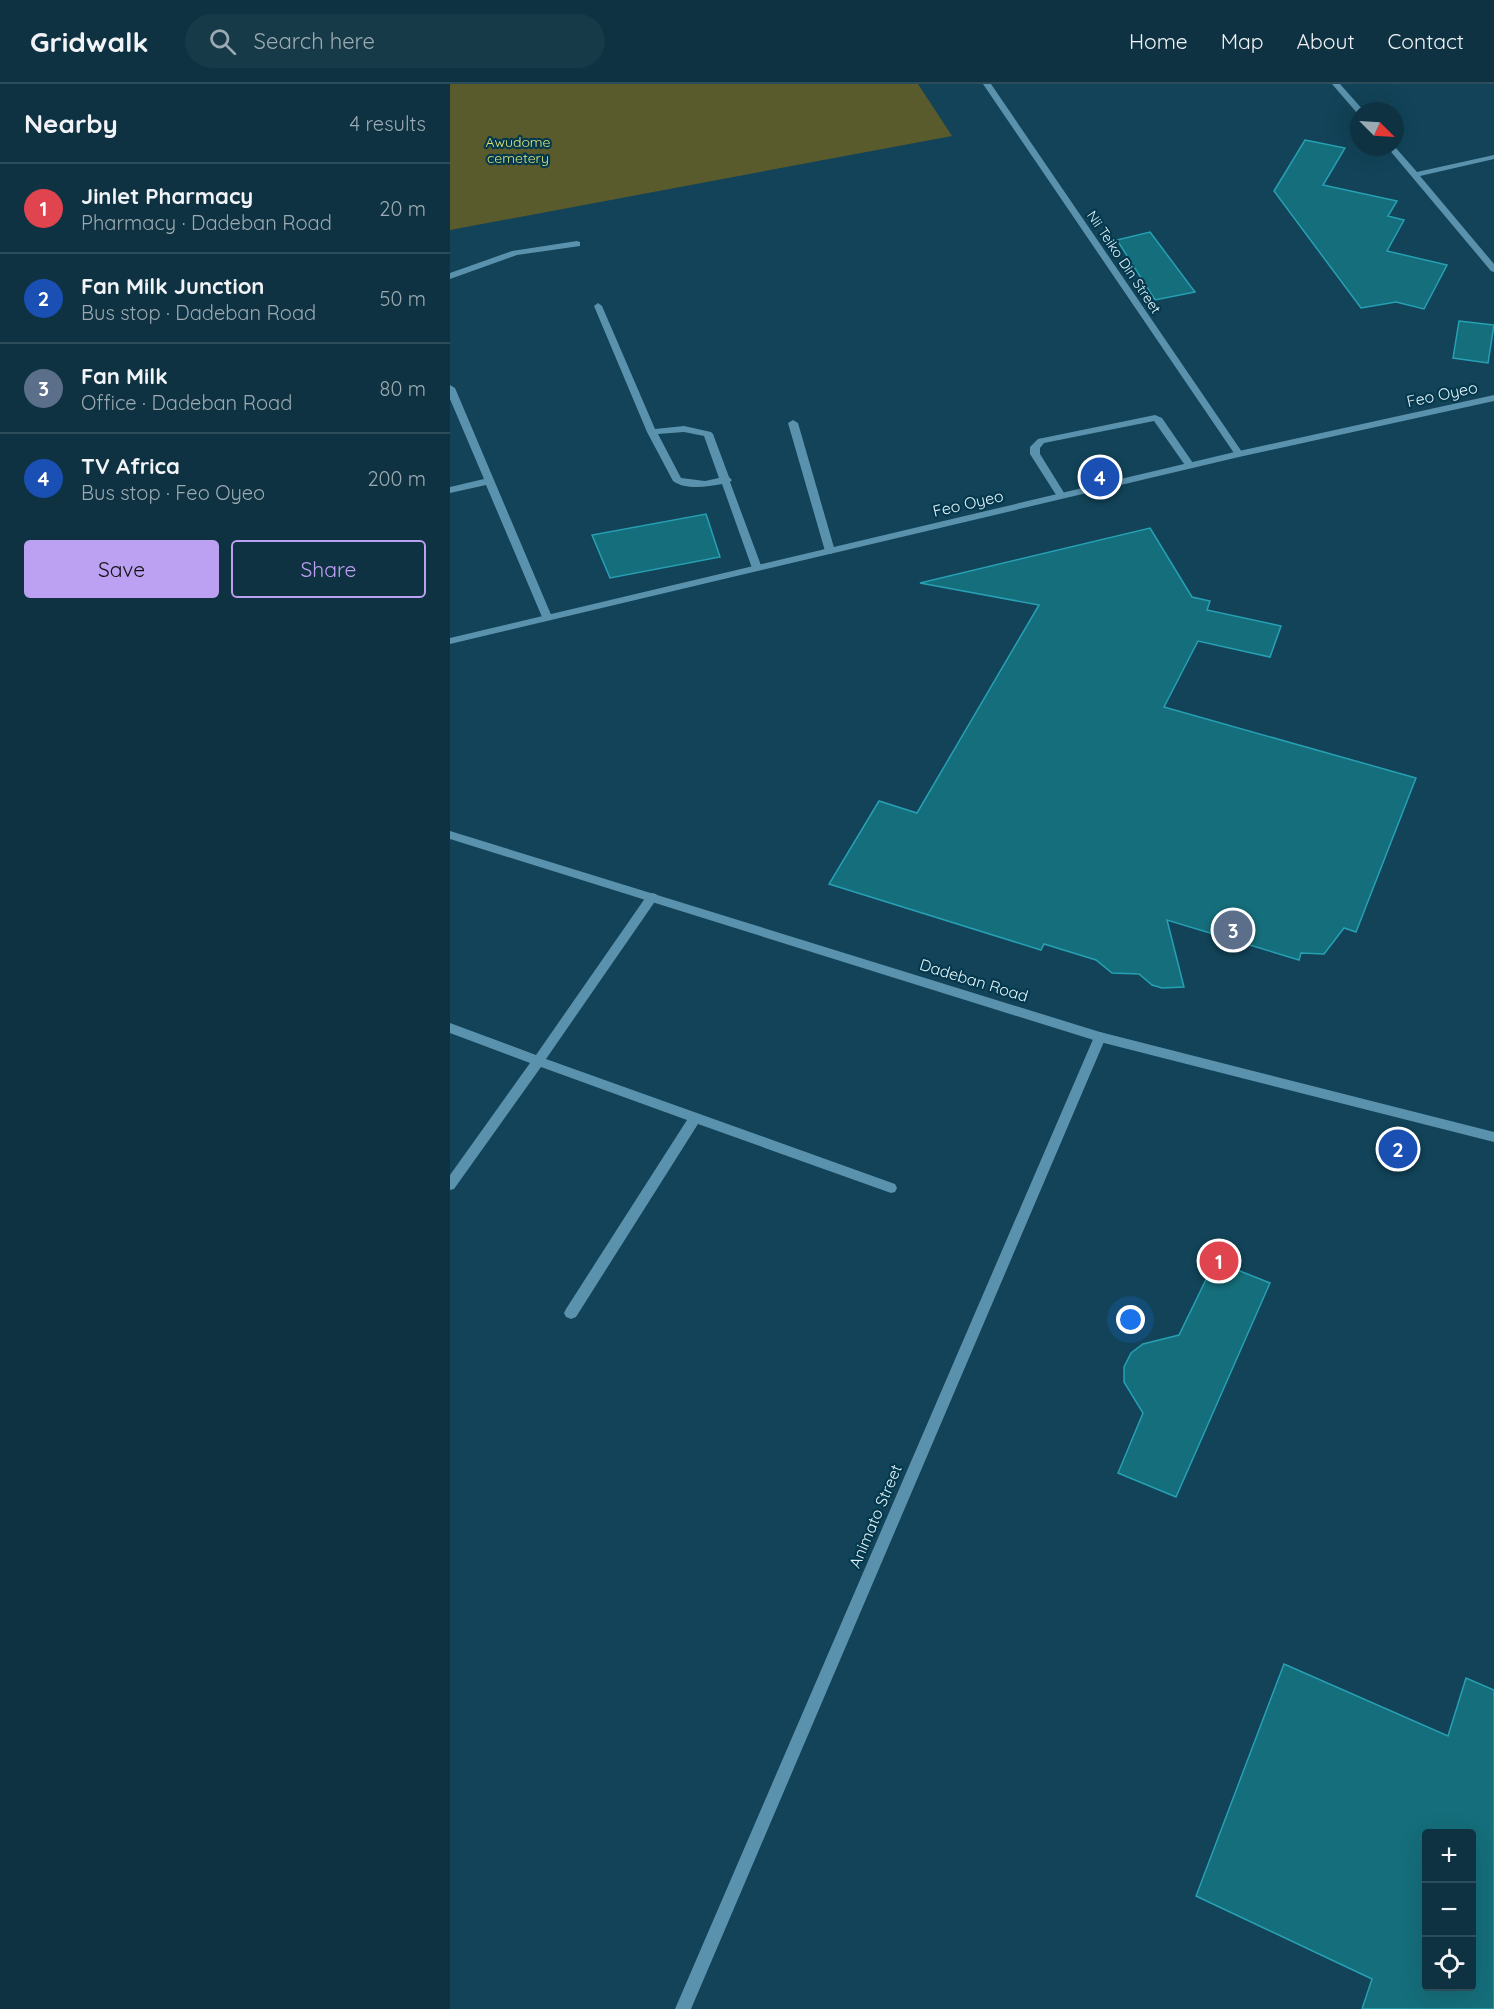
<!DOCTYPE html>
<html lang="en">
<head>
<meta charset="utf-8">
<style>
  body { margin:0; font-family:Quicksand,sans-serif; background:#173a49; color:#f1f3f6 }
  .controls { position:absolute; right:18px; bottom:18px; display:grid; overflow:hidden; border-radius:6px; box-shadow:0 6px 24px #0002 }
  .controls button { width:54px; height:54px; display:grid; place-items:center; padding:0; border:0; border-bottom:2px solid #2e4d5b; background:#0e3242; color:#f1f3f6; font:30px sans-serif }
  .compass { position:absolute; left:900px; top:18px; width:54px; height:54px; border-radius:50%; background:#0e3242; box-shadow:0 6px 24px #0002; rotate:114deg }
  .you { position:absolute; left:681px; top:1236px; width:21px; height:21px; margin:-15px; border:4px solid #fff; border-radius:50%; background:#1a73e8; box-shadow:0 0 0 9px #1a73e833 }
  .badge { display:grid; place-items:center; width:39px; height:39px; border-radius:50%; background:#bca0f2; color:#fff; font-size:20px; font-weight:700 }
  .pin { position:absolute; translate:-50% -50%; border:3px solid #fff; box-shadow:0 2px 6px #0006 }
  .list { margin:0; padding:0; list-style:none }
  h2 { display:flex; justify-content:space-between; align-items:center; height:78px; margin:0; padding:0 24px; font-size:26px }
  h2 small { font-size:20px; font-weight:400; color:#9baab2 }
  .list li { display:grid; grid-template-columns:39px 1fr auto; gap:18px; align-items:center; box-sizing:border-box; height:90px; padding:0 24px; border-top:2px solid #2e4d5b }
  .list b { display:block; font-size:22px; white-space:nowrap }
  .list p { margin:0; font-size:20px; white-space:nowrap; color:#9baab2 }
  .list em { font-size:20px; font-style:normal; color:#9baab2 }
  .actions { display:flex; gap:12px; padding:18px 24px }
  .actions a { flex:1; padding:14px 0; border:2px solid #bca0f2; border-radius:6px; text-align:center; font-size:21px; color:#bca0f2 }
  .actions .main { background:#bca0f2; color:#111 }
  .icon { flex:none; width:33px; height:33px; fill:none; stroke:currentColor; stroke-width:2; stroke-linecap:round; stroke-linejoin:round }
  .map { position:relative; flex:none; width:1044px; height:1925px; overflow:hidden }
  header { display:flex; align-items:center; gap:36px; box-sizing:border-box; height:84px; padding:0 30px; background:#0e3242; border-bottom:2px solid #2e4d5b }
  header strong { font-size:28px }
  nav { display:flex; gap:33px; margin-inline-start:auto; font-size:21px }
  .search { width:420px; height:54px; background:#173a49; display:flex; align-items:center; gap:15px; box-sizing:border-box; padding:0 21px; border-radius:33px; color:#9baab2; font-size:22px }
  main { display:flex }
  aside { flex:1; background:#0e3242 }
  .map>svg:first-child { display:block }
  .green { fill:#5a5b2d }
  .building { fill:#156e7b; stroke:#27a0b3; stroke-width:1.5; fill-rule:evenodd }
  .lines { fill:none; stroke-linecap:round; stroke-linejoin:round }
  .service { fill:#5a92ad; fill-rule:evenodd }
  .minor { fill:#5a92ad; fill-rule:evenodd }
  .tertiary { fill:#5a92ad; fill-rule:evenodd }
  .labels { text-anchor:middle; stroke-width:4.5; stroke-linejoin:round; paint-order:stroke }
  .far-park-label { font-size:14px; fill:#dfe379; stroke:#04394d }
  .far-street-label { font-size:14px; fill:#e4f4fc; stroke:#04394d }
  .street-label { font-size:16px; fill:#e4f4fc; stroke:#04394d }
</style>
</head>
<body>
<header>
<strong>Gridwalk</strong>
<div class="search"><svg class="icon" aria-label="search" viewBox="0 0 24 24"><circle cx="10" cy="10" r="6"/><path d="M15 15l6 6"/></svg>Search here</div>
<nav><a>Home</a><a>Map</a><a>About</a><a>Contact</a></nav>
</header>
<main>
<aside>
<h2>Nearby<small>4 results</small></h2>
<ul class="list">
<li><span class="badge" style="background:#e0444e">1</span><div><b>Jinlet Pharmacy</b><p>Pharmacy · Dadeban Road</p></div><em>20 m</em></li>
<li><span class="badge" style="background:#1a4fb4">2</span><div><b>Fan Milk Junction</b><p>Bus stop · Dadeban Road</p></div><em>50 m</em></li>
<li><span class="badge" style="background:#5c6f8a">3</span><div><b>Fan Milk</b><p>Office · Dadeban Road</p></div><em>80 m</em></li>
<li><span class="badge" style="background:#1a4fb4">4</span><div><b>TV Africa</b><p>Bus stop · Feo Oyeo</p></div><em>200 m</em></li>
</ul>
<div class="actions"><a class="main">Save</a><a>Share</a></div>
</aside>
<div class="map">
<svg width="1044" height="1925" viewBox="0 0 1044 1925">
  <rect width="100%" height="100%" fill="#124358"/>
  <path class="green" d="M0,0H468L502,52L0,146Z"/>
  <path class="building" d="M855,56L895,64L873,101L947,117L938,132L954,136L937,167L997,181L974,225L946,218L911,224L824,107Z
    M700,148L745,208L705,216L667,156Z
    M1009,237L1044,241L1038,279L1003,274Z
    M256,430L270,473L160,494L142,451Z
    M700,444L742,513L760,517L757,526L831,542L820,573L748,557L714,623L966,694L906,848L894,844L874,870L851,869L849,876L717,836L734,903L712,904L702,901L689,890L662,889L646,876L594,860L591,866L379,800L429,717L467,729L589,521L470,499Z
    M765,1177L820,1199L726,1413L668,1389L693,1329L674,1298V1283L681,1269L693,1260L729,1251Z
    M834,1580L998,1652L1016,1594L1044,1606V1925H912L922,1895L746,1812ZM976,1749H1022V1902H976Z"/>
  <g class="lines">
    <path class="service" d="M127,157L130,158V162L67,171L0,195V189L62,167Z
      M148,219L152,222L205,345L234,342L261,348L263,350L279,393L282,396L280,398L312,484L310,486L307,487L302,484L272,400C257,403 235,406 223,397L197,348L144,222ZM234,348L254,352L269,394L255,397L231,394L208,350Z
      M0,301L5,304L102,533L101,535H93L92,533L36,401L0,409V403L34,395L0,315Z
      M705,331L712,334L745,382L743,384H737L704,337L594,359L590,364V370L616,412L614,414H608L580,370V363L588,355Z
      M343,336L348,339L385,467L383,469L380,470L375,467L338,339Z
      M202,809L206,810L208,813L206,816L96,975L445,1100L447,1104L445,1108L441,1109L248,1040L126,1233L121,1235L116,1233L114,1229L116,1225L237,1036L91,983L4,1105L0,1106V1091L80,979L0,949V939L86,971L198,810Z
      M650,948L654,950L656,953L241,1925H225L644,953L646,950Z"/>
    <path class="minor" d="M533,0H541L792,368V372H786Z
      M882,0H890L914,27L907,29Z
      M937,63H945L967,88L1044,71V75L970,92L1044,180V188L1041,187Z"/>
    <path class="tertiary" d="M1044,311V317L789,373L0,560V554L789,367Z
      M0,747L650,948L1044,1048V1058L650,958L0,755Z"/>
  </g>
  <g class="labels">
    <g class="far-park-label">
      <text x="68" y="63">Awudome<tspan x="68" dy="16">cemetery</tspan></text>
    </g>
    <g class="far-street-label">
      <text transform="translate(674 178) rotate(56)" y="5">Nii Teiko Din Street</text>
    </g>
    <g class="street-label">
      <text transform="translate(992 310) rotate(-12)" y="6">Feo Oyeo</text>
      <text transform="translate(518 419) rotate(-13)" y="6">Feo Oyeo</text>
      <text transform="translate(524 896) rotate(17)" y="6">Dadeban Road</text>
      <text transform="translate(425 1432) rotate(-67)" y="6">Animato Street</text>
    </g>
  </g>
</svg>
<div class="controls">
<button>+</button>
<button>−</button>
<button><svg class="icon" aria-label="locate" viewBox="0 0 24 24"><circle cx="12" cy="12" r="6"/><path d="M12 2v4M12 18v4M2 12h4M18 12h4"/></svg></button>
</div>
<svg class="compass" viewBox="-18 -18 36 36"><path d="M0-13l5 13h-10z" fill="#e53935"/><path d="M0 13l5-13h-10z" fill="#9baab2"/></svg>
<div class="you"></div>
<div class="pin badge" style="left:769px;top:1177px;background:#e0444e">1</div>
<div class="pin badge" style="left:948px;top:1065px;background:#1a4fb4">2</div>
<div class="pin badge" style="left:783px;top:846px;background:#5c6f8a">3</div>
<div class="pin badge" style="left:650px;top:393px;background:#1a4fb4">4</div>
</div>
</main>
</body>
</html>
